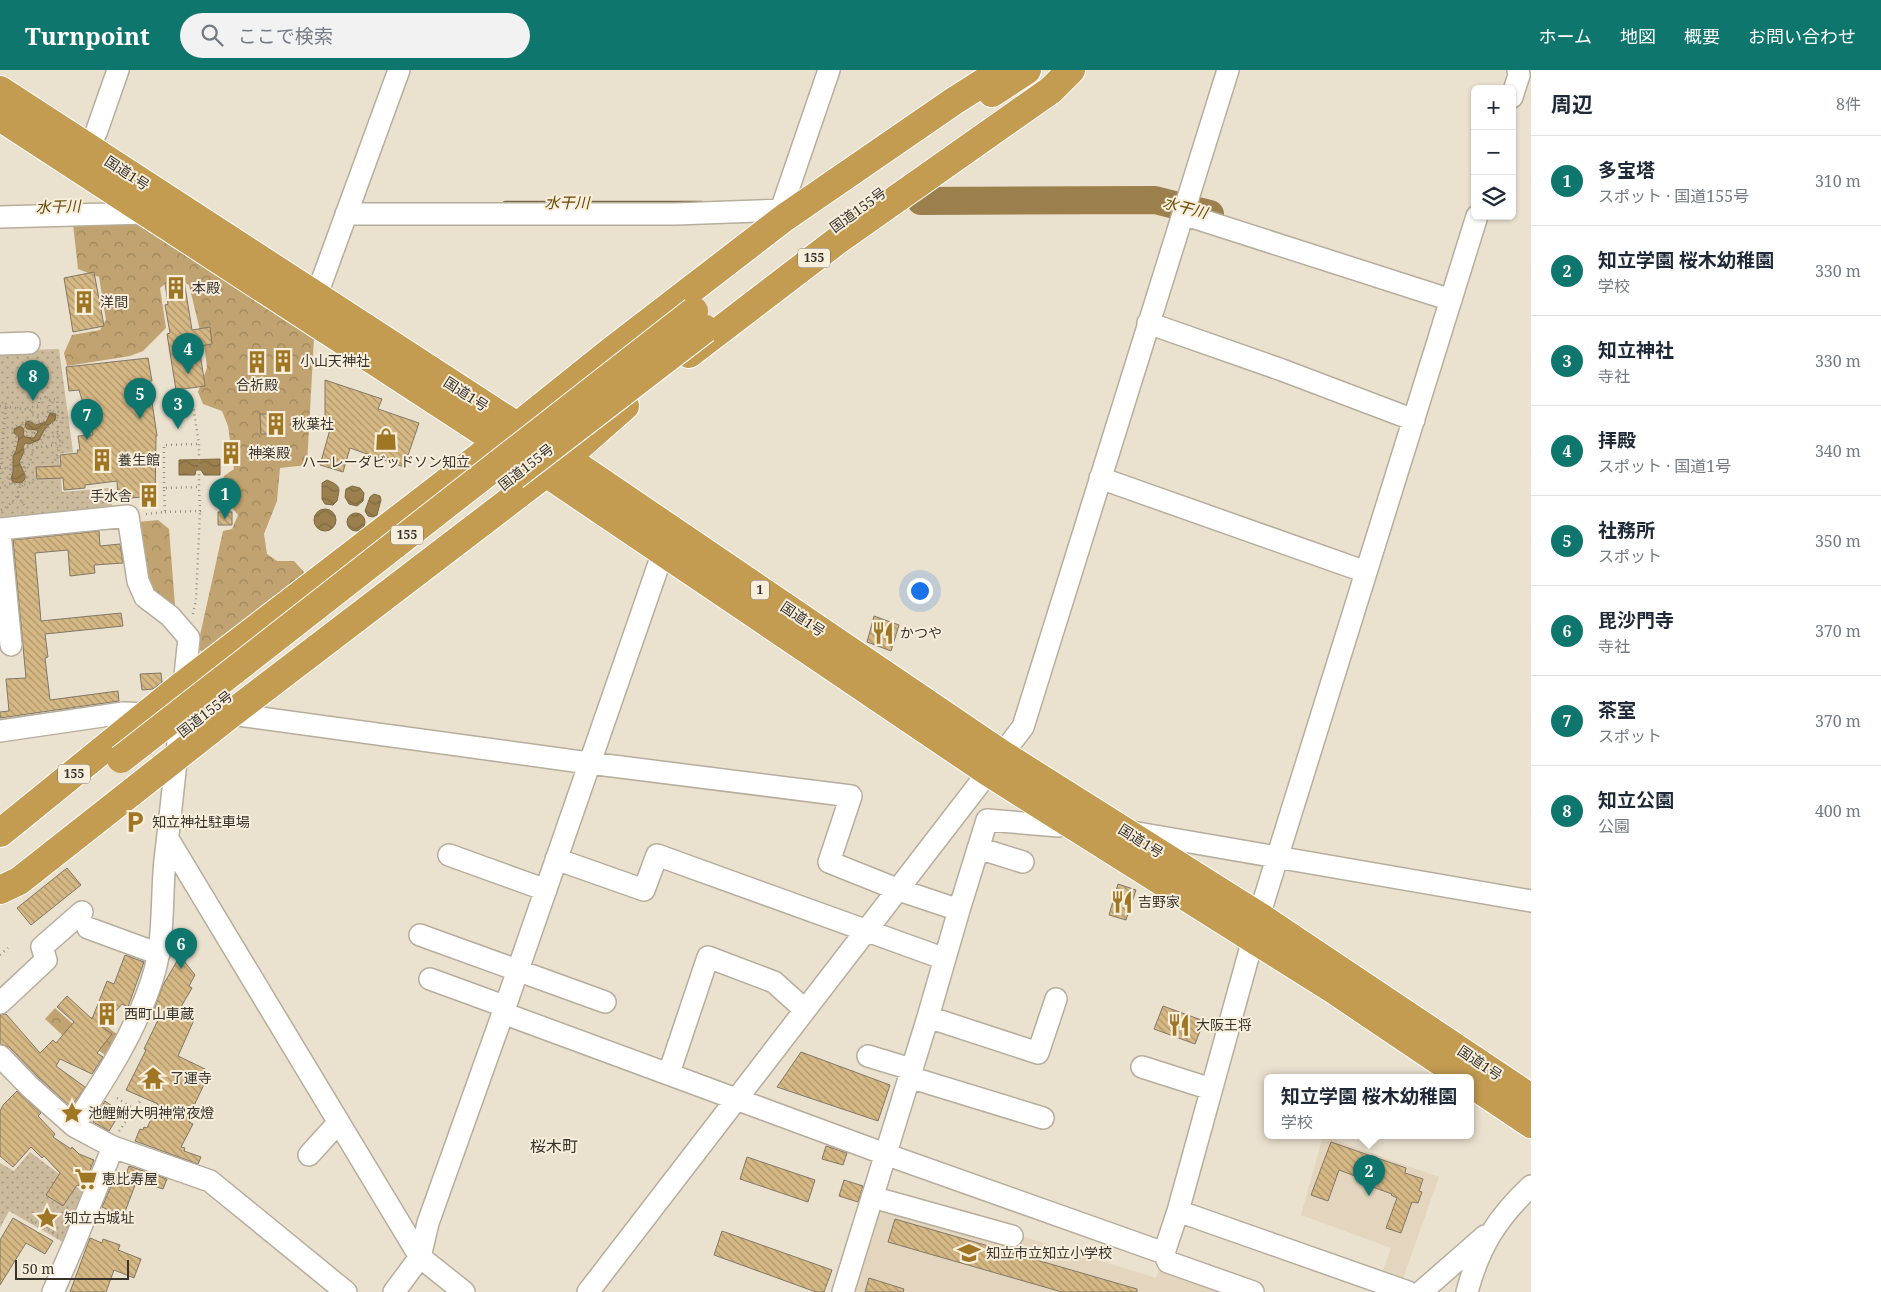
<!DOCTYPE html>
<html lang="ja">
<head>
<meta charset="utf-8">
<style>
  body { margin:0; font-family:"Noto Serif","Noto Sans JP",serif; background:#f2f2f3; color:#1f2937 }
  .controls { position:absolute; right:15px; top:15px; display:grid; overflow:hidden; border-radius:8px; box-shadow:0 1px 4px #0004 }
  .controls button { width:45px; height:45px; display:grid; place-items:center; padding:0; border:0; border-bottom:1px solid #e0e1e3; background:#fff; color:#1f2937; font:25px sans-serif }
  .scale { position:absolute; left:15px; bottom:12px; width:114px; box-sizing:border-box; padding-left:5px; border:2px solid #38342d; border-top:0; font-size:14px; line-height:18px; white-space:nowrap; color:#38342d; -webkit-text-stroke:4px #f8eedc; paint-order:stroke }
  .you { position:absolute; left:919px; top:520px; width:18px; height:18px; margin:-12px; border:4px solid #fff; border-radius:50%; background:#1a73e8; box-shadow:0 0 0 8px #1a73e833 }
  .badge { display:grid; place-items:center; width:32px; height:32px; border-radius:50%; background:#0f766e; color:#fff; font-size:16px; font-weight:700 }
  .pin { position:absolute; translate:-50% -41px; filter:drop-shadow(0 1px 2px #0008) }
  .pin::after { content:''; position:absolute; top:26px; width:18px; height:15px; background:inherit; clip-path:polygon(0 0,100% 0,50% 100%) }
  .popup { position:absolute; left:1264px; top:1004px; width:210px; height:65px; box-sizing:border-box; display:grid; place-content:center; border-radius:8px; background:#fff; filter:drop-shadow(0 1px 4px #0005); font-size:16px; white-space:nowrap; color:#747a83 }
  .popup b { font-size:19px; color:#1f2937 }
  .popup::after { content:''; position:absolute; left:50%; top:100%; margin-left:-10px; border:10px solid transparent; border-top-color:#fff }
  .list { margin:0; padding:0; list-style:none }
  h2 { display:flex; justify-content:space-between; align-items:center; height:65px; margin:0; padding:0 20px; font-size:21px }
  h2 small { font-size:16px; font-weight:400; color:#747a83 }
  .list li { display:grid; grid-template-columns:32px 1fr auto; gap:15px; align-items:center; box-sizing:border-box; height:90px; padding:0 20px; border-top:1px solid #e0e1e3 }
  .list b { display:block; font-size:19px; white-space:nowrap }
  .list p { margin:0; font-size:16px; white-space:nowrap; color:#747a83 }
  .list em { font-size:16px; font-style:normal; color:#747a83 }
  .icon { flex:none; width:28px; height:28px; fill:none; stroke:currentColor; stroke-width:2; stroke-linecap:round; stroke-linejoin:round }
  .map { position:relative; flex:none; width:1531px; height:1222px; overflow:hidden }
  header { display:flex; align-items:center; gap:30px; box-sizing:border-box; height:70px; padding:0 25px; background:#0f766e; color:#fff }
  header strong { font-size:24px }
  nav { display:flex; gap:28px; margin-inline-start:auto; font-size:18px }
  .search { width:350px; height:45px; background:#f2f2f3; display:flex; align-items:center; gap:12px; box-sizing:border-box; padding:0 18px; border-radius:28px; color:#747a83; font-size:19px }
  main { display:flex }
  aside { flex:1; background:#fff }
  .map>svg:first-child { display:block }
  .built { fill:#e4d6be }
  .forest { fill:url(#forest-crowns) }
  .park { fill:url(#park-dots) }
  .water { fill:url(#water-waves); stroke:#7d6943 }
  .lines { fill:none; stroke-linecap:round; stroke-linejoin:round }
  .stream { stroke:#7d6943; stroke-width:4.5 }
  .river { stroke:#9b804d; stroke-width:28 }
  .building { fill:url(#building-back-hatch); stroke:#817868 }
  .minor-casing { stroke:#b7ad9c; stroke-width:24 }
  .highway-casing { stroke:#fff; stroke-width:30 }
  .path { stroke:#968e82; stroke-width:2.5; stroke-dasharray:1 4; stroke-linecap:butt }
  .minor { stroke:#fff; stroke-width:21 }
  .highway { stroke:#c39b51; stroke-width:28 }
  .highway-bridge-casing { stroke:#fff; stroke-width:30; stroke-linecap:butt }
  .highway-bridge { stroke:#c39b51; stroke-width:28 }
  .labels { text-anchor:middle; stroke-width:4; stroke-linejoin:round; paint-order:stroke }
  .shield { fill:#f8eedc; stroke:#726c62; stroke-width:1 }
  .shield-label { font-size:12px; font-weight:bold; fill:#38342d }
  .street-label { font-size:14px; fill:#38342d; stroke:#f8eedc }
  .poi-label { font-size:14px; fill:#38342d; stroke:#f8eedc; text-anchor:start }
  .water-label { font-size:15px; font-style:italic; fill:#664906; stroke:#f8eedc }
  .quarter-label { font-size:16px; fill:#38342d; stroke:#f8eedc }
</style>
</head>
<body>
<header>
<strong>Turnpoint</strong>
<div class="search"><svg class="icon" aria-label="search" viewBox="0 0 24 24"><circle cx="10" cy="10" r="6"/><path d="M15 15l6 6"/></svg>ここで検索</div>
<nav><a>ホーム</a><a>地図</a><a>概要</a><a>お問い合わせ</a></nav>
</header>
<main>
<div class="map">
<svg width="1531" height="1222" viewBox="0 0 1531 1222">
  <defs>
    <pattern id="forest-crowns" width="20" height="18" patternUnits="userSpaceOnUse" patternTransform="scale(1.25)"><rect width="20" height="18" fill="#c0a370"/><path d="M2 6a3 3 0 1 1 6 0M12 15a3 3 0 1 1 6 0" fill="none" stroke="#9d865c"/></pattern>
    <pattern id="park-dots" width="8" height="8" patternUnits="userSpaceOnUse" patternTransform="scale(1.25)"><rect width="8" height="8" fill="#cbba9c"/><path d="M2 2h.1M6 6h.1" fill="none" stroke="#a69880" stroke-width="1.8" stroke-linecap="round"/></pattern>
    <pattern id="water-waves" width="16" height="10" patternUnits="userSpaceOnUse" patternTransform="scale(1.25)"><rect width="16" height="10" fill="#9b804d"/><path d="M0 5q4-4 8 0t8 0" fill="none" stroke="#7f6a40"/></pattern>
    <pattern id="building-back-hatch" width="6" height="6" patternUnits="userSpaceOnUse" patternTransform="scale(1.25)"><rect width="6" height="6" fill="#d5b884"/><path d="M-1 5l2 2M0 0l6 6M5-1l2 2" fill="none" stroke="#ae966c"/></pattern>
  </defs>
  <rect width="100%" height="100%" fill="#ebe1cf"/>
  <path class="built" d="M1323,1066L1439,1107L1401,1214L1381,1206L1391,1178L1301,1145Z
    M878,1131L1021,1166L1156,1208L1161,1194L1239,1222H852Z"/>
  <path class="forest" d="M132,151L314,268L307,395L280,398L277,431L264,464L267,484L277,491H294L305,503L302,512L208,585L197,579L223,461L232,459L238,445L218,421L224,406L234,399L228,356L222,341L203,334L198,322L207,298L205,281L189,215L174,207L160,218L166,258L143,281L130,286L67,296L64,283L72,265L100,260L106,250L99,207L78,199L73,154Z
    M158,450L169,459L175,536L171,542L149,524L138,452Z
    M55,938L74,955L94,946L119,966L106,986L80,966L72,974L45,949Z"/>
  <path class="park" d="M59,279L73,382L59,384L62,422L110,418L113,443L0,452V281Z
    M30,1082L87,1125L66,1174L9,1141L0,1158V1093L14,1101Z"/>
  <path class="water" d="M50,343L56,344L55,350C45,357 44,360 39,370L29,374L25,373L23,377L24,382L19,392L25,405V409L21,413L13,412L11,409L13,402V386L16,381L19,367L14,363V359L20,356L23,358L24,361L23,364L25,367L34,368L38,362L37,360L27,359L25,356L26,352L30,351L35,355L46,352Z
    M220,389V405H204L201,400H196L195,405H179V390Z
    M327,410C341,416 340,417 337,431L333,435L325,434L322,429V413Z
    M352,416L360,418L364,423L363,431L357,436L349,434L345,427L346,419Z
    M374,424L380,426L381,430L377,445L373,447L368,446L365,441L370,427Z
    M314 450a11 11 0 1 1 22 0a11 11 0 1 1-22 0Z
    M347 452a9 9 0 1 1 18 0a9 9 0 1 1-18 0Z"/>
  <g class="lines">
    <path class="stream" d="M505,133H702"/>
    <path class="river" d="M921,131L1155,130L1210,144"/>
  </g>
  <path class="building" d="M94,202L104,256L73,262L64,208Z
    M184,210L192,260L210,257L212,274L199,276L205,316L176,320L167,264L170,263L165,235L168,234L165,213Z
    M148,288L152,311H149L157,366H156L155,434H143V427L118,429L117,411L85,415V418L64,420L63,408L37,409L36,397L61,396L60,385L78,383L77,380H80L78,366L93,365L79,320L69,321L66,297Z
    M325,310L382,329L378,339L419,353L404,397L350,378L343,402L320,395L332,352L325,350Z
    M260,344H276L277,364H261Z
    M225,375H238L239,391H224Z
    M218,442H232V455H218Z
    M99,461L100,476L120,474L123,493L94,495L95,503L70,506L68,480L35,483L41,551L121,543L123,556L45,564L48,587L45,588L50,630L118,621L119,631L0,648V642L9,641L6,609L26,608L13,470Z
    M874,546L899,555L891,581L867,572Z
    M161,603L162,612L153,619L142,620L140,604Z
    M67,798L81,815L31,855L17,838Z
    M1118,814L1136,820L1126,850L1109,845Z
    M125,885L144,892L128,937L122,934L102,957L112,964L97,983L103,987L92,1004L60,989L56,996L85,1017L71,1037L39,1008L9,977L0,974V945L6,944L40,983L53,970L56,973L74,952L57,937L67,926L92,949L107,911L114,914Z
    M180,886L195,905L189,916L192,918L178,942L194,950L178,986L205,999L202,1005L207,1008L191,1042L194,1044L189,1052L193,1054L181,1077L185,1078L184,1081L201,1087L198,1094L135,1071L140,1059L143,1060L144,1057L147,1058L158,1034L126,1020L146,980L144,979L159,948L152,945L163,915Z
    M1163,936L1204,951L1195,974L1154,959Z
    M801,982L890,1015L878,1051L777,1017Z
    M17,1021L41,1043L38,1046L55,1064L53,1067L71,1079L72,1077L79,1084L94,1090L83,1117L77,1115L63,1136L46,1125L60,1103L44,1086L42,1088L31,1077L13,1097L0,1086V1041L3,1035Z
    M105,1031L116,1039L112,1045L117,1048L109,1061L93,1052Z
    M1331,1072L1406,1098L1405,1103L1423,1109L1419,1121L1422,1122L1418,1133L1412,1132L1401,1163L1386,1158L1397,1128L1391,1125L1392,1124L1362,1113L1363,1109L1339,1100L1328,1131L1311,1125Z
    M826,1076L847,1083L843,1095L822,1089Z
    M747,1087L815,1110L808,1132L740,1109Z
    M129,1096L167,1109L163,1119L137,1110L123,1147L102,1137L115,1107L124,1110Z
    M844,1110L863,1116L858,1132L839,1126Z
    M13,1148L53,1171L45,1184L26,1173L0,1215V1170Z
    M895,1149L1137,1219V1222H1062L888,1172Z
    M722,1161L832,1200L824,1222H816L714,1185Z
    M90,1168L102,1173L103,1169L120,1175L118,1180L141,1189L134,1208L114,1200L106,1222H70Z
    M869,1208L904,1219L903,1222H865Z"/>
  <g class="lines">
    <defs>
      <path id="minor" d="M1512,27L1519,5L1518,0
        M96,63L118,0
        M346,144H676L781,140
        M1183,144L1451,230
        M0,147L145,143
        M784,148L781,140L829,0
        M316,227L399,0
        M1148,253L1282,300L1414,350
        M0,274L29,273
        M1100,408L1366,502
        M0,459L128,446L138,511L145,527L170,546L189,568C181,642 174,716 165,790C161,829 165,871 152,910C135,963 104,1010 74,1056
        M0,463L11,575
        M231,644L589,693L851,726L829,792L899,820L959,840L928,947L843,1222
        M0,661L123,643L149,644
        M1132,762L1531,831
        M168,769L420,1187L464,1222
        M978,778L1023,792
        M449,785L546,820
        M556,789L644,820L657,785L945,889
        M959,840L987,750L1059,756
        M1259,846L1477,146
        M88,858L159,884
        M420,865L605,932
        M430,909L504,936
        M0,933L46,890L42,877L82,842
        M503,943L885,1084L1164,1183L1168,1192L1253,1222
        M928,947L1038,983L1056,929
        M0,986L30,1017L74,1056L113,1077L210,1111L346,1222
        M868,986L911,999
        M1142,997L1211,1019
        M669,1003L708,887L774,912L805,940
        M909,1007L1043,1048
        M309,1085L338,1053
        M872,1127L1012,1166
        M1178,1141L1408,1222
        M1164,1183L1178,1141L1253,869
        M53,1222L74,1174L113,1077
        M394,1222L420,1187L428,1153L503,943L663,482
        M588,1222L1023,657L1228,0
        M1421,1222L1485,1166
        M1467,1222C1479,1177 1497,1148 1531,1116"/>
      <path id="highway" d="M0,20L566,388L1002,684L1259,846L1531,1028
        M992,23L1027,0
        M0,47L546,403L988,702L1334,920L1463,1007
        M689,284L838,170L1051,20L1071,0
        M0,763L184,614L479,387L610,282L784,148L954,31L1003,0
        M0,820L19,811L231,644L566,388L625,336
        M1470,1013L1531,1054"/>
    </defs>
    <use href="#minor" class="minor-casing"/>
    <use href="#highway" class="highway-casing"/>
    <path class="path" d="M0,336L31,340
      M50,341L49,333L52,329L57,330L58,336L55,341
      M48,342L40,345H32L31,340L32,337L39,336V329L45,327L50,330
      M23,355L24,352L28,350L36,354L40,351H44L50,341L62,342C66,350 59,352 57,359L61,373L55,391
      M35,363L32,367L27,366L25,363L27,361L32,360L35,363L51,368L59,363
      M0,397C8,399 23,403 29,394C32,389 31,383 34,378L54,375L60,370
      M0,409L6,333
      M12,414L9,408L12,400L10,388L15,380V374L17,368L13,364L12,359L17,355H23L27,361
      M22,416C30,407 24,400 20,390L25,382V377L40,371C46,360 45,359 56,351L59,342
      M0,418C4,416 8,414 12,414C21,414 27,417 34,409
      M164,418V375L199,374
      M18,426L26,438
      M1,440C12,435 17,427 20,416
      M165,442L200,441L199,417
      M146,444L165,442L164,418L199,417V374L192,329
      M193,544L196,530L200,441
      M0,885L8,878
      M117,1028L134,1039
      M119,1061L141,1030
      M31,1150L58,1165"/>
    <use href="#minor" class="minor"/>
    <use href="#highway" class="highway"/>
    <defs>
      <path id="highway-bridge" d="M514,406L705,259
        M121,689L694,241"/>
    </defs>
    <use href="#highway-bridge" class="highway-bridge-casing"/>
    <use href="#highway-bridge" class="highway-bridge"/>
  </g>
  <defs>
    <symbol id="building-bare" viewBox="-9 -9 18 18"><path d="M-4-6H4V6H1V3H-1V6H-4ZM-2.5-4.3h1.7v1.8h-1.7ZM.8-4.3h1.7v1.8H.8ZM-2.5-1h1.7V.8h-1.7ZM.8-1h1.7V.8H.8Z" fill="#9e7624" stroke="#f8eedc" stroke-width="2.5" paint-order="stroke"/></symbol>
    <symbol id="shop-bare" viewBox="-9 -9 18 18"><path d="M-5-2.5h2.3a2.7 3.5 0 0 1 5.4 0H5L5.5 6h-11ZM-1.5-2.5h3a1.5 2.3 0 0 0-3 0Z" fill="#9e7624" stroke="#f8eedc" stroke-width="2.5" paint-order="stroke"/></symbol>
    <symbol id="restaurant-bare" viewBox="-9 -9 18 18"><path d="M-5-6h1v4h1v-4h1v4h1v-4h1v5L-1.5 .5V6h-2V.5L-5-1ZM5-6V6H3V1.5H1.5Q1.5-4 5-6Z" fill="#9e7624" stroke="#f8eedc" stroke-width="2.5" paint-order="stroke"/></symbol>
    <symbol id="parking-bare" viewBox="-9 -9 18 18"><path d="M-3.5-5.5H1a3.5 3.5 0 0 1 0 7H-1V5.5H-3.5ZM-1-3.4V-.6H.8a1.4 1.4 0 0 0 0-2.8Z" fill="#9e7624" stroke="#f8eedc" stroke-width="2.5" paint-order="stroke"/></symbol>
    <symbol id="temple-bare" viewBox="-9 -9 18 18"><path d="M0-6L5-2H3V0L6.5 2.5H4V6H1.5V3h-3V6H-4V2.5H-6.5L-3 0V-2H-5Z" fill="#9e7624" stroke="#f8eedc" stroke-width="2.5" paint-order="stroke"/></symbol>
    <symbol id="sight-bare" viewBox="-9 -9 18 18"><path d="M0-6L1.8-2.2L6-1.7L2.9 1.2L3.7 5.4L0 3.3L-3.7 5.4L-2.9 1.2L-6-1.7L-1.8-2.2Z" fill="#9e7624" stroke="#f8eedc" stroke-width="2.5" paint-order="stroke"/></symbol>
    <symbol id="supermarket-bare" viewBox="-9 -9 18 18"><path d="M-6-5.5h2.5l.6 2H6L4.5 2H-2.5L-4.4-4H-6ZM-1.5 3.2a1.3 1.3 0 1 0 .1 0ZM3 3.2a1.3 1.3 0 1 0 .1 0Z" fill="#9e7624" stroke="#f8eedc" stroke-width="2.5" paint-order="stroke"/></symbol>
    <symbol id="school-bare" viewBox="-9 -9 18 18"><path d="M0-5L7-2L0 1L-7-2ZM-4 1L0 2.5L4 1V4Q0 6-4 4Z" fill="#9e7624" stroke="#f8eedc" stroke-width="2.5" paint-order="stroke"/></symbol>
  </defs>
  <g fill-rule="evenodd">
    <use href="#building-bare" x="160" y="202" width="32" height="32"/>
    <use href="#building-bare" x="68" y="216" width="32" height="32"/>
    <use href="#building-bare" x="267" y="275" width="32" height="32"/>
    <use href="#building-bare" x="241" y="276" width="32" height="32"/>
    <use href="#building-bare" x="260" y="338" width="32" height="32"/>
    <use href="#shop-bare" x="370" y="353" width="32" height="32"/>
    <use href="#building-bare" x="215" y="367" width="32" height="32"/>
    <use href="#building-bare" x="86" y="374" width="32" height="32"/>
    <use href="#building-bare" x="133" y="410" width="32" height="32"/>
    <use href="#restaurant-bare" x="867" y="547" width="32" height="32"/>
    <use href="#parking-bare" x="119" y="736" width="32" height="32"/>
    <use href="#restaurant-bare" x="1106" y="816" width="32" height="32"/>
    <use href="#building-bare" x="91" y="928" width="32" height="32"/>
    <use href="#restaurant-bare" x="1163" y="939" width="32" height="32"/>
    <use href="#temple-bare" x="137" y="992" width="32" height="32"/>
    <use href="#sight-bare" x="56" y="1027" width="32" height="32"/>
    <use href="#supermarket-bare" x="70" y="1093" width="32" height="32"/>
    <use href="#sight-bare" x="31" y="1132" width="32" height="32"/>
    <use href="#school-bare" x="953" y="1167" width="32" height="32"/>
  </g>
  <g class="labels">
    <g class="shield">
      <rect x="798" y="178.5" width="32" height="19" rx="4"/>
      <rect x="391" y="455.5" width="32" height="19" rx="4"/>
      <rect x="751" y="510.5" width="18" height="19" rx="4"/>
      <rect x="58" y="694.5" width="32" height="19" rx="4"/>
    </g>
    <g class="shield-label">
      <text x="814" y="192">155</text>
      <text x="407" y="469">155</text>
      <text x="760" y="524">1</text>
      <text x="74" y="708">155</text>
    </g>
    <g class="street-label">
      <text transform="translate(127 103) rotate(33)" y="5">国道1号</text>
      <text transform="translate(858 140) rotate(-36)" y="5">国道155号</text>
      <text transform="translate(466 324) rotate(33)" y="5">国道1号</text>
      <text transform="translate(526 397) rotate(-38)" y="5">国道155号</text>
      <text transform="translate(803 549) rotate(34)" y="5">国道1号</text>
      <text transform="translate(205 644) rotate(-38)" y="5">国道155号</text>
      <text transform="translate(1141 771) rotate(32)" y="5">国道1号</text>
      <text transform="translate(1480 993) rotate(34)" y="5">国道1号</text>
    </g>
    <g class="poi-label">
      <text x="192" y="223">本殿</text>
      <text x="100" y="237">洋間</text>
      <text x="300" y="296">小山天神社</text>
      <text x="257" y="320" text-anchor="middle">合祈殿</text>
      <text x="292" y="359">秋葉社</text>
      <text x="248" y="388">神楽殿</text>
      <text x="118" y="395">養生館</text>
      <text x="386" y="397" text-anchor="middle">ハーレーダビッドソン知立</text>
      <text x="132" y="431" text-anchor="end">手水舎</text>
      <text x="900" y="568">かつや</text>
      <text x="152" y="757">知立神社駐車場</text>
      <text x="1138" y="837">吉野家</text>
      <text x="124" y="949">西町山車蔵</text>
      <text x="1196" y="960">大阪王将</text>
      <text x="170" y="1013">了運寺</text>
      <text x="88" y="1048">池鯉鮒大明神常夜燈</text>
      <text x="102" y="1114">恵比寿屋</text>
      <text x="64" y="1153">知立古城址</text>
      <text x="986" y="1188">知立市立知立小学校</text>
    </g>
    <g class="water-label">
      <text x="567" y="138">水干川</text>
      <text transform="translate(58 137) rotate(-2)" y="5">水干川</text>
      <text transform="translate(1185 138) rotate(15)" y="5">水干川</text>
    </g>
    <g class="quarter-label">
      <text x="554" y="1082">桜木町</text>
    </g>
  </g>
</svg>
<div class="controls">
<button>+</button>
<button>−</button>
<button><svg class="icon" aria-label="layers" viewBox="0 0 24 24"><path d="M12 4l9 5-9 5-9-5zM3 14l9 5 9-5"/></svg></button>
</div>
<div class="scale">50 m</div>
<div class="you"></div>
<div class="pin badge" style="left:225px;top:449px">1</div>
<div class="pin badge" style="left:1369px;top:1126px">2</div>
<div class="popup"><b>知立学園 桜木幼稚園</b>学校</div>
<div class="pin badge" style="left:178px;top:359px">3</div>
<div class="pin badge" style="left:188px;top:304px">4</div>
<div class="pin badge" style="left:140px;top:349px">5</div>
<div class="pin badge" style="left:181px;top:899px">6</div>
<div class="pin badge" style="left:87px;top:370px">7</div>
<div class="pin badge" style="left:33px;top:331px">8</div>
</div>
<aside>
<h2>周辺<small>8件</small></h2>
<ul class="list">
<li><span class="badge">1</span><div><b>多宝塔</b><p>スポット · 国道155号</p></div><em>310 m</em></li>
<li><span class="badge">2</span><div><b>知立学園 桜木幼稚園</b><p>学校</p></div><em>330 m</em></li>
<li><span class="badge">3</span><div><b>知立神社</b><p>寺社</p></div><em>330 m</em></li>
<li><span class="badge">4</span><div><b>拝殿</b><p>スポット · 国道1号</p></div><em>340 m</em></li>
<li><span class="badge">5</span><div><b>社務所</b><p>スポット</p></div><em>350 m</em></li>
<li><span class="badge">6</span><div><b>毘沙門寺</b><p>寺社</p></div><em>370 m</em></li>
<li><span class="badge">7</span><div><b>茶室</b><p>スポット</p></div><em>370 m</em></li>
<li><span class="badge">8</span><div><b>知立公園</b><p>公園</p></div><em>400 m</em></li>
</ul>
</aside>
</main>
</body>
</html>
